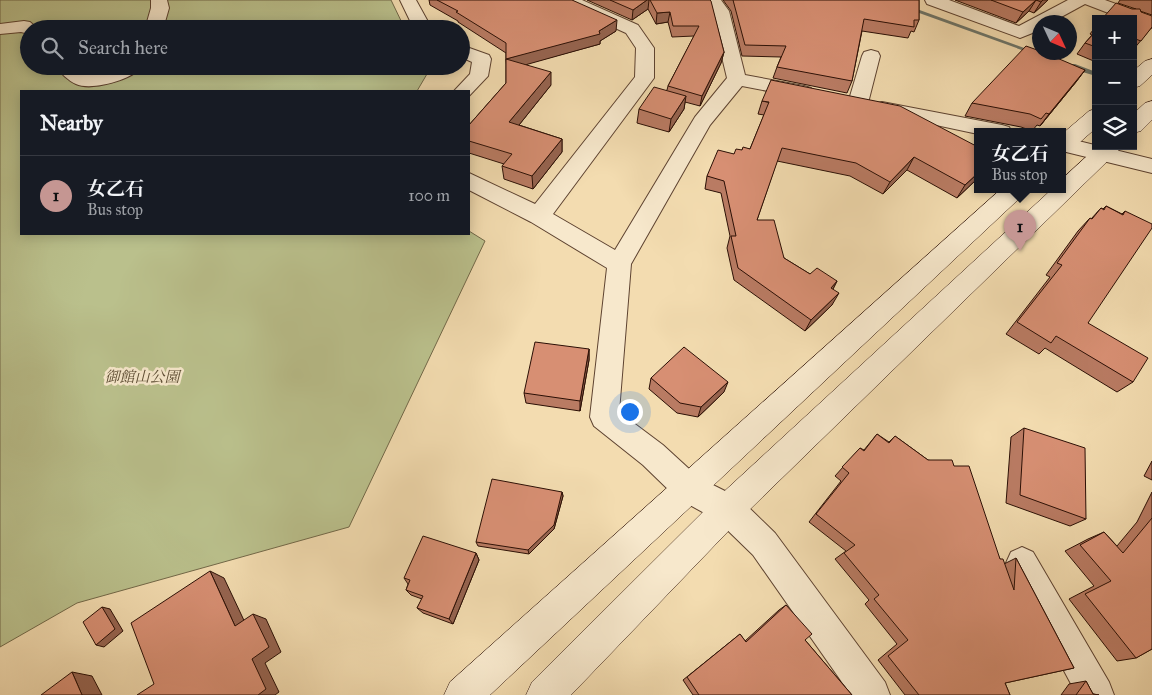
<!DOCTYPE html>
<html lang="en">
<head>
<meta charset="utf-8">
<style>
  body { margin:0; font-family:"IM FELL Great Primer","Noto Serif JP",serif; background:#20242c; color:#f1f3f6 }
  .controls { position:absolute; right:15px; top:15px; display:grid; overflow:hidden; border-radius:0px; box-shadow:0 2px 12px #0003 }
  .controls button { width:45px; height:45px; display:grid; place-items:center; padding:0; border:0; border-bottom:1px solid #363941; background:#171b24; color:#f1f3f6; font:25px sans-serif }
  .compass { position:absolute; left:1032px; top:15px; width:45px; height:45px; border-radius:50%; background:#171b24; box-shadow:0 2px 12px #0003; rotate:134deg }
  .you { position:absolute; left:629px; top:411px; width:18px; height:18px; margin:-12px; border:4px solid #fff; border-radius:50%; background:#1a73e8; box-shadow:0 0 0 8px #1a73e833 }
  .badge { display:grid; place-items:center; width:32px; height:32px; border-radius:50%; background:#c59692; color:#111; font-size:16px; font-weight:700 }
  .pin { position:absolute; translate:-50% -41px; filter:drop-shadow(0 1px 2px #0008) }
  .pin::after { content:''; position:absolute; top:26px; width:18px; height:15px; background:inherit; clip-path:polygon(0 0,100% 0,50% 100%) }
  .popup { position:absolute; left:974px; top:128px; width:92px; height:65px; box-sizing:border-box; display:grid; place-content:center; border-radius:0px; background:#171b24; filter:drop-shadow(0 1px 4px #0005); font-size:16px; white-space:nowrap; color:#9ea1a6 }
  .popup b { font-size:19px; color:#f1f3f6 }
  .popup::after { content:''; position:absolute; left:50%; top:100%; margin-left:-10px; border:10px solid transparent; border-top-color:#171b24 }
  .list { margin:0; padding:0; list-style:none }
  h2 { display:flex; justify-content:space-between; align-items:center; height:65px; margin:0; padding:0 20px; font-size:21px }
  h2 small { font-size:16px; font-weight:400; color:#9ea1a6 }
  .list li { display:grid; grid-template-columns:32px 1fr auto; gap:15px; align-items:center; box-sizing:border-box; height:80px; padding:0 20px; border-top:1px solid #363941 }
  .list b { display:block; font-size:19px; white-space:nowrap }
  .list p { margin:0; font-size:16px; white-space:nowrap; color:#9ea1a6 }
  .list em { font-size:16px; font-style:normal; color:#9ea1a6 }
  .icon { flex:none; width:28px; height:28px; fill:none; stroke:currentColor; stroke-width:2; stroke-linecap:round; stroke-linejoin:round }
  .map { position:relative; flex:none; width:1152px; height:695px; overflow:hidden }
  .search { position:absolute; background:#171b24; box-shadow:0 2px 12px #0003; left:20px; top:20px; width:450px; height:55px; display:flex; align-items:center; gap:12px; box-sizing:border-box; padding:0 18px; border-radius:28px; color:#9ea1a6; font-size:19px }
  .panel { position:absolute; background:#171b24; box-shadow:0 2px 12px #0003; left:20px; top:90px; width:450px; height:145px; border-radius:0px }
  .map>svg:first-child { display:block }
  .green { fill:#bac08c; stroke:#726848 }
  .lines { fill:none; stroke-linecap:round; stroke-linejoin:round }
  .stream { fill:#6e766a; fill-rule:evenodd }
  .street-casing { stroke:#5d4230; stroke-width:2 }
  .secondary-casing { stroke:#2b0f05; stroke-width:1 }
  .street { fill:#f7e8cc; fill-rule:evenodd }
  .secondary { fill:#f7e8cc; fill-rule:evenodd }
  .wall { fill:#b97b63; stroke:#2b0f05 }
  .shaded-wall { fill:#966450; stroke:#2b0f05 }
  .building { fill:#d78f73; stroke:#2b0f05 }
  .labels { text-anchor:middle; stroke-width:5; stroke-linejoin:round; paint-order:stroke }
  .park-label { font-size:15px; font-style:italic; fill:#5d4d34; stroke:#f7e8cc }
</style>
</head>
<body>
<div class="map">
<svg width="1152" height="695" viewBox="0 0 1152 695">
  <rect width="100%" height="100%" fill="#f3dcb0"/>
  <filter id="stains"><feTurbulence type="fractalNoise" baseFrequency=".004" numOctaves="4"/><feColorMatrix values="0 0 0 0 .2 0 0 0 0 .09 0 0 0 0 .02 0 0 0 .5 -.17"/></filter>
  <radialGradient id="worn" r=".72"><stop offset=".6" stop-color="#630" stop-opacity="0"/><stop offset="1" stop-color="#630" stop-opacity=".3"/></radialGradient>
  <path class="green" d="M0,0H391L405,29H29V66H423L427,74L417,91H21V234H469V231L485,241L349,527L77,603L0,647Z"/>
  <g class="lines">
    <path class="stream" d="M883,0H892L1038,53L1033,54Z
      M1069,64H1075L1096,72V76L1069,68Z"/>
    <defs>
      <path id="street" d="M151,0H167L169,8L163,29H145L151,8Z
        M400,0H416L432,29H414Z
        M560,0H582L638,25L654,48V78L553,214L615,250L695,117L727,78L711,11L705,0H721L729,11L745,75L804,86L811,88L814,92L811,96L804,98L742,86L710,125L631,264L619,412L663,445L699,478L739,498L775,533L885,682L890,695H851L753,555L717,520L677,498L643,465L594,426L590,417L607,268L531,222L469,190V173L535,204L635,77L636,48L626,33L562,4Z
        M925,0H949L1019,26L1068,0H1105L1152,17V28L1133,22V19H1124L1085,4L1052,22H1040V30L1020,38L927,4Z
        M24,21L30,22L38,29H29V34L21,32L0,34V24Z
        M461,45L489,55L491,59L488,76L469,96V91H454L470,74L472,62L461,57Z
        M871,50L878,52L880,56L868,103L865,107L858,109L851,107L848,103L862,56L864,52Z
        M56,66H77L86,74L108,72L120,66H142C133,80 91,91 76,84C69,81 60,73 56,66Z
        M882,102L1002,125L1009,127L1012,132L978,134L875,112L872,108L875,104Z
        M1062,137L1152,159V173L1062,151Z
        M1022,547L1033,552L1109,682L1114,695H1077L1006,563L1011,552Z"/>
      <path id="secondary" d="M1152,59V75L1140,86L1133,88V71L1145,61Z
        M1152,101V120L1141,131L1133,133V114L1145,103Z
        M1096,109V128L1070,151L1062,153V134L1089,111Z
        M1098,146H1123L739,520L571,695H526L532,682L717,498L1051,190H1062V179Z
        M1000,190H1026L1022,196L490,695H444L450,682Z"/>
    </defs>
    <use href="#street" class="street-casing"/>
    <use href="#secondary" class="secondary-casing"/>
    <use href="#street" class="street"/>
    <use href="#secondary" class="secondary"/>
  </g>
  <path class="wall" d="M429,0H572L616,31L600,41V44L526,64L551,85L519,125L562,139V152L533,189L504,179L502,166L504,164L469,153V125L506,83V53L458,22V21L430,5Z
    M587,0H710L724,52L721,63L700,106L685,102L684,109L669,132L637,123L639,109L667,90L668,86L694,36L672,37L668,22L656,24L648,9L632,20Z
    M723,0H919V20L914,32L911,31L908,38L862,31L852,81L847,93L773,78L777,67L781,57L742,56L731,11Z
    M955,0H1048L1034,13L1029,11L1016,23Z
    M1120,0H1152V15L1140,11L1152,27L1133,50V19L1132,9H1136L1118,3Z
    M1096,26V62L1077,54L1085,43L1092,35L1090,34Z
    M1085,70L1076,82L1040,126L1037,125L1032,131L1021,127L965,116L972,103Z
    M762,101L978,147V178L957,198L907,170L883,194L850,176L777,161L757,220L784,258L810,274L837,281L833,289L832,305L805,331L734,280L727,248L730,236L721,193L705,189L707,176L734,154L742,150L750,149L764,115L758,114Z
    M1106,206L1122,214L1125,211L1088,323L1133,382L1117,392L1045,348L1039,354L1006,334L1050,277L1046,275L1078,231L1090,218L1091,219L1101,208L1103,209Z
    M589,349V360L580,411L526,403L524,393Z
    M651,378L724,392L698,417L677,413L649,389Z
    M1024,428L1086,519L1070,526L1006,503L1011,437Z
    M877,434L889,442L895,436L928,460L954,466L1000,559L1004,564L1016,558L1074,668L1005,683L1010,695H905L878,660L897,644L865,604L869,600L835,559L846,551L809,522L841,481L835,476L860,448L864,450Z
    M1152,461V480L1144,476Z
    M562,492L563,496L554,529L529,554L478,546L476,542Z
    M1152,492V649L1136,658L1117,661L1069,599L1094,586L1065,551L1088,539L1104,532L1117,546L1137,522Z
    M476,553L479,560L453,624L423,613L417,608L422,599L411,595L406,590L408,584L404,578Z
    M786,605L805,640L852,695H693L683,680L740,634L745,641L779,610Z
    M1086,681L1093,694L1099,695H1061L1069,684Z"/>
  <path class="shaded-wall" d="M647,0H649L648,9L632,20L633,10Z
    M1036,0L1029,11L1016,23L1023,12Z
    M1043,0H1048L1034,13L1041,2Z
    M670,12L668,22L656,24L657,13Z
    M617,20L616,31L600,41V44L507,70L506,59L599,31Z
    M724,52L721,63L700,106L702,96Z
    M1085,70L1076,82L1040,126L1049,114Z
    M551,72V85L511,135L509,122Z
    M686,96L684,109L669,132L671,119Z
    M562,139V152L533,189L532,176Z
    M914,157L907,170L883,194L890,182Z
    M978,173V178L957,198L965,185Z
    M837,281L831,293V288Z
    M839,293L832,305L805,331L811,320Z
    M589,349V360L580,411V401Z
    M728,382L724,392L698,417L701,407Z
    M562,492L563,496L554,529L529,554L528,550Z
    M476,553L479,560L453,624L449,619Z
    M210,571L224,578L249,631L235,626Z
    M102,607L110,609L123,631L104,647L96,645Z
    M253,614L266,619L281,652L265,663L279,692L275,695H258L252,659Z
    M72,672L92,676L102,695H82Z"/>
  <path class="building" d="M437,0H572L617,20L599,31L600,34L506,59V43L456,12L458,11Z
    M610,0H647L633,10Z
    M650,0H710L711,1L724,52L702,96L668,86L699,26H673L670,12L657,13Z
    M733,0H919V20H914V27L864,19L852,81L777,67L786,46L745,45Z
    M991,0H1043L1041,2L1036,0L1023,12Z
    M1116,3L1132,9H1140L1141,12L1152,16V27L1141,41L1133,38V19H1102Z
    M1096,31V47L1085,43Z
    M1026,46L1040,51V52H1043L1085,70L1049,114L1046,113L1041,119L1030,114L972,103Z
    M506,59L551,72L509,122L562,139L532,176L502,166L512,154L469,141V125L506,83Z
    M771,80L900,106L978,147V173L965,185L914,157L890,182L856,163L782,148L757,220H774L784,258L810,274L817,268L837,281L831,288L839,293L811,320L738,268L731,236H736L724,181L707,176L718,150L734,154L736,149L742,150L743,147L750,149L769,102L762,101Z
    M654,87L686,96L671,119L639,109Z
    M1106,206L1123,215L1125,211L1152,224V228L1088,323L1148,358L1133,382L1056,336L1051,343L1017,322L1062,265L1057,263L1090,218L1092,219L1101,208L1104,210Z
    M535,342L589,349L580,401L524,393Z
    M684,347L728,382L701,407L680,403L651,378Z
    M1024,428L1085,448L1086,519L1020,495Z
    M877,434L889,443L895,436L928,460H952L954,466H969L1000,559H1003L1014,590L1016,558L1074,668L1005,683L1010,695H919L888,656L908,640L874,599L879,595L844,553L855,545L816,514L849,473L842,467L860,448L864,451Z
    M492,479L562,492L554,525L528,550L476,542Z
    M1152,518V649L1136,658L1085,594L1111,581L1080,545L1104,532L1123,553Z
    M423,536L476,553L449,619L417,608L423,596L406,590L410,580L404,578Z
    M210,571L235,626L253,614L269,647L252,659L266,689L258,695H137L154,684L131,623Z
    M786,605L812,634L805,640L852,695H699L687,677L740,634L746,642Z
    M102,607L115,629L96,645L83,622Z
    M72,672L82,695H41Z
    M1086,681L1093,694L1099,695H1076Z"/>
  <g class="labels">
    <g class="park-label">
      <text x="142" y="382">御館山公園</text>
    </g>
  </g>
  <rect width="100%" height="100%" filter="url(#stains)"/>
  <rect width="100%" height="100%" fill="url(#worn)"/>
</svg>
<div class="controls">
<button>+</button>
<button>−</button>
<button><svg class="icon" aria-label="layers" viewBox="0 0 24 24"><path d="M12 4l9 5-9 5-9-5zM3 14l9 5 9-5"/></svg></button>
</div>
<svg class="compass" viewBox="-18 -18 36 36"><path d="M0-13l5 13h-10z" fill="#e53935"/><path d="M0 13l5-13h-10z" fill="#9ea1a6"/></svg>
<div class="you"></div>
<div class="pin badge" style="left:1020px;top:251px">1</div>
<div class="popup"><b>女乙石</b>Bus stop</div>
<div class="search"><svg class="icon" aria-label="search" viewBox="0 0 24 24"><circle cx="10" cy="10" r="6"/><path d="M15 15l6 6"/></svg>Search here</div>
<section class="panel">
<h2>Nearby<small></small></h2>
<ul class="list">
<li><span class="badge">1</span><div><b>女乙石</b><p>Bus stop</p></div><em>100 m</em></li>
</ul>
</section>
</div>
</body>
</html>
